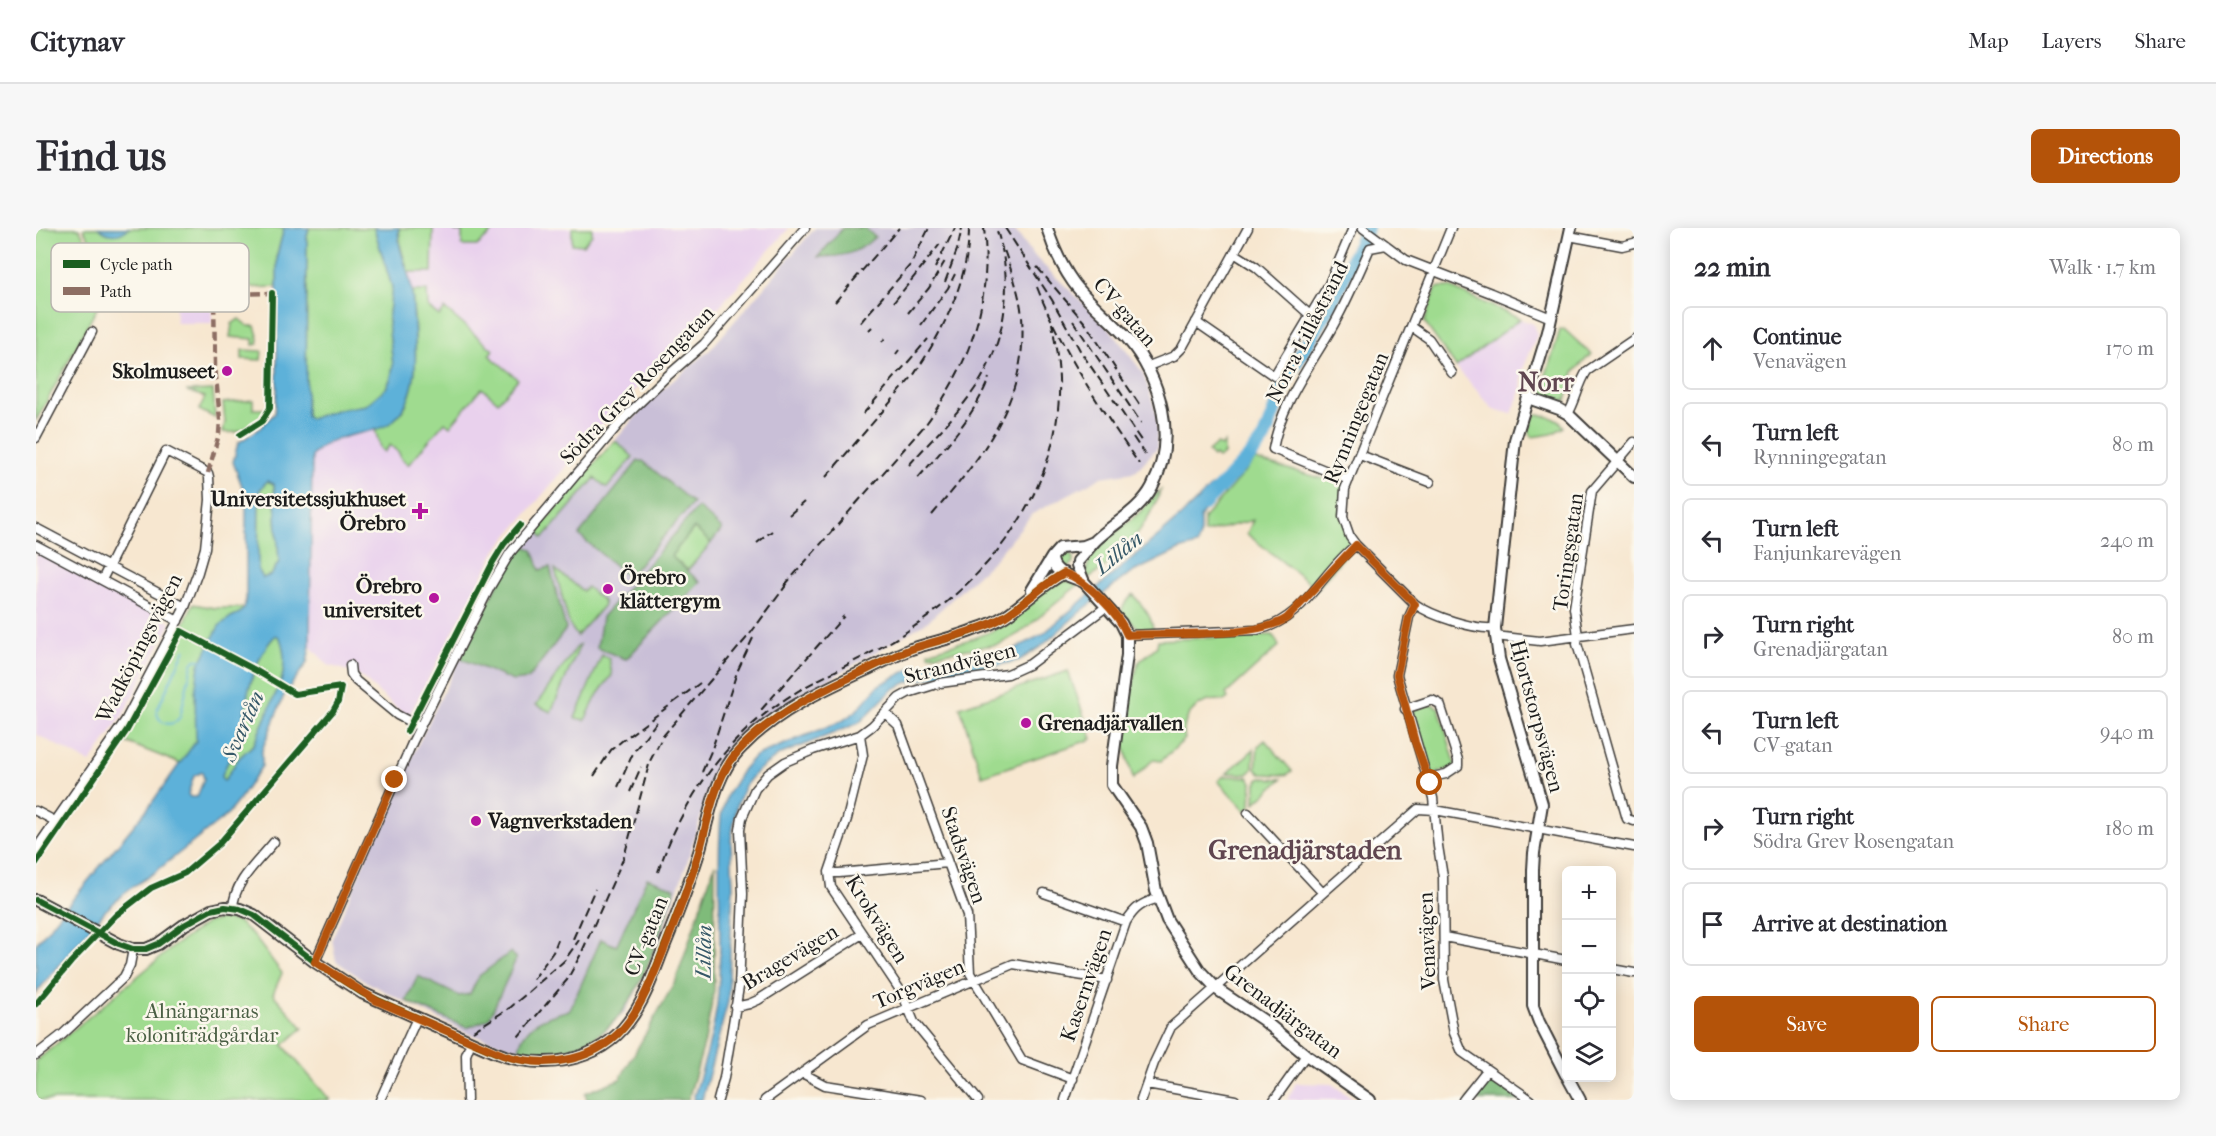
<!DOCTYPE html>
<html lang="en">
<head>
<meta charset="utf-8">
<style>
  body { margin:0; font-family:"IM FELL French Canon",serif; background:#f7f7f7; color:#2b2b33 }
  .controls { position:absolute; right:18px; bottom:18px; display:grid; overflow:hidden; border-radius:9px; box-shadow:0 3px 15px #0003 }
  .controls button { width:54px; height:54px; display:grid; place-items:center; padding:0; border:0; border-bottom:2px solid #e1e1e2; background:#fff; color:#2b2b33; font:30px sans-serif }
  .stop { position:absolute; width:18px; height:18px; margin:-14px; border:4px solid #b45309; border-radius:50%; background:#fff }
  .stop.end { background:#b45309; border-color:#fff; box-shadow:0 2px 6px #0008 }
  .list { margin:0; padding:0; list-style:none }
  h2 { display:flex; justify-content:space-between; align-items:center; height:78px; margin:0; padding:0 24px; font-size:26px }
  h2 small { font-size:20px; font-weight:400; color:#7c7c81 }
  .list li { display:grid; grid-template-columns:39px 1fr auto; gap:18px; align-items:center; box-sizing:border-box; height:84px; margin:0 12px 12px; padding:0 12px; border:2px solid #e1e1e2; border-radius:9px }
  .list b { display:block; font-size:22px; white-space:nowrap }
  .list p { margin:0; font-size:20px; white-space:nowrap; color:#7c7c81 }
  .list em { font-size:20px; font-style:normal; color:#7c7c81 }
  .actions { display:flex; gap:12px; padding:18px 24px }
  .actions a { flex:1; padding:14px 0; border:2px solid #b45309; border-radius:9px; text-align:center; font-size:21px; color:#b45309 }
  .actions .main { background:#b45309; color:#fff }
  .icon { flex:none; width:33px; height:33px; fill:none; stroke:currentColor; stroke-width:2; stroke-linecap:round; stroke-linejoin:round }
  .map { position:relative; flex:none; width:1598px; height:872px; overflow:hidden; border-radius:9px }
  header { display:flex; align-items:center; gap:36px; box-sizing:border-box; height:84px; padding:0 30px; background:#fff; border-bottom:2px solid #e1e1e2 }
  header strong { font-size:28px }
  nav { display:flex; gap:33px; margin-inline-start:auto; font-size:21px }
  .intro { display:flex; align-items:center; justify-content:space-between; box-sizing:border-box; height:144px; padding:0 36px }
  h1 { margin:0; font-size:42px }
  .button { padding:15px 27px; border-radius:9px; background:#b45309; color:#fff; font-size:21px; font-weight:700 }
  main { display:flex; gap:36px; padding:0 36px }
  aside { flex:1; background:#fff; border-radius:9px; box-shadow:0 3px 15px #0003 }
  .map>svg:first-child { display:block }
  .built { fill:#e9d1ed }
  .industrial { fill:#c9bfd7 }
  .green { fill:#9fdb8f; stroke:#5e7c56; stroke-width:1.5 }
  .forest { fill:#7fbb7a; stroke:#4e6c4b; stroke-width:1.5 }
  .water { fill:#5db1d9; stroke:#3c667a; stroke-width:1.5; fill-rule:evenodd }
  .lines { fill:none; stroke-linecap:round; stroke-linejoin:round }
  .stream { stroke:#5db1d9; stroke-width:2 }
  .river { stroke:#5db1d9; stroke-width:14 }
  .minor-casing { stroke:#3d3a37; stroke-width:11 }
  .tertiary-casing { stroke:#3d3a37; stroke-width:14 }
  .minor { stroke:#fff; stroke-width:8 }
  .tertiary { stroke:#fff; stroke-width:10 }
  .rail { stroke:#1c1c1c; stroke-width:2; stroke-dasharray:9 4.5; stroke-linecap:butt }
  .quiet { stroke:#8d6e63; stroke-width:4.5; stroke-dasharray:9 4.5; stroke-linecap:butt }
  .cycleway-casing { stroke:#fbf7ec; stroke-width:10 }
  .cycleway { stroke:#1b5e20; stroke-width:6 }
  .route { stroke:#b45309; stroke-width:8 }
  .poi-dot { fill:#b5179e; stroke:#fbf7ec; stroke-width:2 }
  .labels { text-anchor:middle; stroke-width:5; stroke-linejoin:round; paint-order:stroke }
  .street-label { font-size:21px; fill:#1c1c1c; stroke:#fbf7ec }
  .poi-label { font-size:21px; font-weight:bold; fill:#1c1c1c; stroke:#fbf7ec; text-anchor:end }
  .park-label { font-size:21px; fill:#4a5f44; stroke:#fbf7ec }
  .water-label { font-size:22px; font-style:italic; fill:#365868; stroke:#fbf7ec }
  .district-label { font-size:27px; font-weight:bold; fill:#604650; stroke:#fbf7ec }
  .key { fill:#fbf7ec; stroke:#b8b5ae; stroke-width:1.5 }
  .key-label { font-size:16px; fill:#1c1c1c }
</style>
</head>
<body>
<header>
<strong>Citynav</strong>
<nav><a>Map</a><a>Layers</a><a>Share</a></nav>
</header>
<div class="intro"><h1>Find us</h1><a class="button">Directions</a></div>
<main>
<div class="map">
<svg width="1598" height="872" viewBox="0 0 1598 872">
  <rect width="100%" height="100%" fill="#fbf7ec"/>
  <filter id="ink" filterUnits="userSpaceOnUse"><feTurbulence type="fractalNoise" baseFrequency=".0167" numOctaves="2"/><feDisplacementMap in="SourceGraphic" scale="12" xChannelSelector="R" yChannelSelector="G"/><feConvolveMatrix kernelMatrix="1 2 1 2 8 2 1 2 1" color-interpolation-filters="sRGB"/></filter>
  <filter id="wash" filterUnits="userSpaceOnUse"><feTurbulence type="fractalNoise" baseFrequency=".008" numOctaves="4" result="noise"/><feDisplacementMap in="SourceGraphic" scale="24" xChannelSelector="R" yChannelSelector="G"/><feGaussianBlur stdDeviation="1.35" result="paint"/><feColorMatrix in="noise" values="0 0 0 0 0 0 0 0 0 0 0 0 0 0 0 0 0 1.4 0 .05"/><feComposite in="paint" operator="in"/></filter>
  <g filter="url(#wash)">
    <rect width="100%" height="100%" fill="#f7e7d0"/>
    <path class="built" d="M363,0H753L658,107L609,151L563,200L460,322L372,490L322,446L292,437L274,418L276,228L284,219L314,207L380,122L375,57L365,20Z
      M139,70H175L176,95H140Z
      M1484,91L1497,96L1501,107L1487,141L1485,161L1476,186L1457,181L1420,139Z
      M0,323L135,395L87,487L54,535L0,506Z
      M1260,855L1296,856L1318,872H1251Z"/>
    <path class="industrial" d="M779,0H977L1001,31L1074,101L1107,145L1121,187V220L1099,244L1065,249L996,286L959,331L891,394L736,485L713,503L692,525L677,548L650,638L622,717L600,765L589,784L571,802L553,814L536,822L504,826L482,822L430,805L329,753L300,733L296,711L350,582L465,346L502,301L616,170L673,123Z"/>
    <path class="green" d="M0,0H43L73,58L0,193Z
      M47,0H248L241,27V59L80,63Z
      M273,0H338L356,59L352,94L357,137L355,149L350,160L330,177L300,182L274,191L270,189L271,8Z
      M363,0H397L396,44H372L365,20Z
      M419,0H461L441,18H426V4H419Z
      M536,0H556V7L547,17L536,16Z
      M1404,59H1414L1484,91L1420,139L1388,94L1400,61Z
      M376,63H391L392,79L403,88L409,81L457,122L453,127L482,151L462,174L446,160L414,198L409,194L372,237L365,231L363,225L354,217L348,224L344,220L339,201C344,199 351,197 356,193C390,170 378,98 376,63Z
      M203,91L212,98H219L223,111L222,116L217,117V111L194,109L196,96Z
      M1528,101L1555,126L1538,144L1530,173L1511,169L1506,160L1524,102Z
      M206,122L226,123L225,132L206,131Z
      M177,162L179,190L163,182L169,169L150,163Z
      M217,172V181H230V184C217,197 206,207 187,204L189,194L187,175Z
      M1503,186L1523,192L1528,199L1516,206L1496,209L1493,203L1498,187Z
      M577,214H581L597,229L571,260L559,250L507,310L503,303L506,297Z
      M1188,215V226L1182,230L1179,227L1177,229L1172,224L1181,216L1185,219Z
      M1219,232L1307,256V288L1316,319L1281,361L1211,306L1217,292L1168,305V290Z
      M231,253L238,255L243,334L235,347L227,350L222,341L223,263Z
      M1125,262C1111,298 1086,331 1052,350C1043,324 1089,299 1105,283C1112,276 1117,267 1125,262Z
      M658,300L675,315L652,342L635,328Z
      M1021 332a8 8 0 1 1 16 0a8 8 0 1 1-16 0Z
      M519,341L547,363L551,359L567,373L568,377L541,408L533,396Z
      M1027,352L1043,356L984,405L964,416L893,427V424C918,415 948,410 972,394C991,382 1005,361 1027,352Z
      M1097,366C1105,377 1117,388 1117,403L1105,402L1085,385L1087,378Z
      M157,376L179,380H208L204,385L195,389L161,513L145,536L87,513L123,450Z
      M240,407L244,409C249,422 249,437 246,451L218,516L203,530L188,553L185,549C194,531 201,512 207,493C210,482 210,471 213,461C217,444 227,419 240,407Z
      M1237,407L1243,418L1190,466L1192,470L1188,473C1165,468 1143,488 1149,511L1125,533L1117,532L1097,551L1088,516L1096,462L1102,435L1121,418L1122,412Z
      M544,417L515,484L500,477L540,420Z
      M566,427L573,430L576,447L562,466L549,492L539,490Z
      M1032,443L1056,511L946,548L924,479Z
      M1390,477H1397L1403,480L1420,538L1397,547L1376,482Z
      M1229,512L1256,543L1250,547L1225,546L1220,541L1222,518Z
      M1218,521L1217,541L1212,546L1191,545Z
      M1188,548L1212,549L1216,554L1215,578L1210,583L1182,553Z
      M1225,550L1246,551L1219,575L1220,555Z
      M187,691L201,693L217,707L246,745L237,766L267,800L247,817L294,872H0V833L138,718L172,694Z"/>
    <path class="forest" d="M807,0H829L839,9C821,26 806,29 782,29Z
      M602,233H607L657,275L592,349L543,307Z
      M662,279L686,301L675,315L658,300L635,328L664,354L590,431L561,420L566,389Z
      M489,318L497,322L504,342L514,339L530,401L492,451L477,453L426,431V428C438,405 471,330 489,318Z
      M679,636L678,763L669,813L652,872H551L549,865L584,851L640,752Z
      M611,650L639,660C612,739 589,840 483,822C487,795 511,788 534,782L565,711L580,718Z
      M475,724L480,731L453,791L431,800L370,773L382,748L423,768L434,766L443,748Z
      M1451,850H1457L1485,872H1432Z"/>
    <path class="water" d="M62,0H93C83,9 72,8 62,0Z
      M248,0H273L271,8L270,188L274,191L300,182L330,177L350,160L355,150L357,137L352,94L356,59L338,0H363C360,19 372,39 375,58C377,70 377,83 378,95C380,128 384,165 359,191C339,211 298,200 276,228L274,418L271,435L249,465L226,522V538L203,572L190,588L118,645L92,662L69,683L0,765V716L112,580L160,513L159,464L163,437L183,398L195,389L204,385L208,380L210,371V274L207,261L197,234L202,215L223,201L239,185L241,163V27ZM231,253L238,256L243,334L235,347L227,350L222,341L223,263ZM240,407L244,410C249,423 249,437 246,451L218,516L203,530L188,553L185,549C194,531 201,512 207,493C210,482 210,471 213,461C217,444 227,419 240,407ZM166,544L168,551L161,569H154L152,566L158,548Z
      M1176,258L1180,264L1164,290V308L1161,317L1143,322L1093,346L1043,385L1006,418L984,432L959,438L872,454L857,461L823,495L743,527L720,544L708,559L700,581L695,613L697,659L692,774L666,872H657C667,837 680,800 682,764C687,706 680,647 685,588L691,567L707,541L719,528L806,493L819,484L843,457L874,441L971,425L1007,406L1143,290Z"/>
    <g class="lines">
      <path class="stream" d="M149,421L121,482C121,497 136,500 144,489L156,436L159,432H165"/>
      <path class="river" d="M1167,277L1215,227L1228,210L1251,149L1294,78L1331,0"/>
    </g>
  </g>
  <g filter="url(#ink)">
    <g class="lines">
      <defs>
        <path id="minor" d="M1327,0L1370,32L1455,65L1515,90
          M1415,0L1309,261L1307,289L1314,309L1320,317L1379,376C1396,388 1438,402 1459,400
          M1533,8L1586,18L1598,15
          M1198,25L1220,39L1274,87
          M1160,94L1238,148L1293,56L1317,0
          M1376,99L1393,111L1416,145
          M1110,139L1138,128L1146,120L1212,0
          M1532,186C1540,173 1542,157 1551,143L1598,111
          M0,210L56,104
          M1598,214L1556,263L1538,380L1542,408L1541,416L1546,433L1591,591L1598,593
          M1324,227L1394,254
          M1313,252L1237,221C1245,174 1276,136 1298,96C1312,71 1323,45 1334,20L1350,17
          M0,300L149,379
          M0,317L142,393
          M1379,376L1373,389L1361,447L1397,570L1402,618L1407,649L1408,752L1418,805L1426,824L1495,872
          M1091,407L1221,402C1269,392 1284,345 1320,317
          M1459,408L1504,413L1598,401
          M314,437L315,446L320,453L361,487L384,499
          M1369,481L1396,472L1404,476L1422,532V538L1410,546L1392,550
          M849,485L862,497L931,687L934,745L986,832L1037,851
          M824,507L827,527L811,591L793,644L795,659L866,765L878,794L942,872
          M0,583L19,593
          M1212,585L1286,664
          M0,621L89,493L149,379L162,344L169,320L174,272L173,249L172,245L130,223L66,352
          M793,644L803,645L912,635
          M1008,665L1090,694
          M197,680C198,653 222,634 238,614
          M1408,709L1530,732
          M279,734L377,513L454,359L474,325L588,190L629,150L668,116L769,0
          M1576,741L1598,745
          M699,779L713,776L722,772L826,706
          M0,827L27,806L88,749L94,737L97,721
          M766,845L789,857L885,872
          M1111,856L1199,872
          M344,872L381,790
          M431,872L430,827L435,814
          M682,872L688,850L703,759L707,666L704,602L706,590L719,561L732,546L749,534L777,522L824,507L836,498L863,470L872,465L904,455L972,446L994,436L1070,379
          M729,872L832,797L977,736L1071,752
          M1029,872L1090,694C1099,679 1106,675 1123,670
          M1105,872L1118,835L1135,799L1382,581L1399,582L1598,619
          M1238,872L1270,827
          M1427,872L1451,842"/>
        <path id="tertiary" d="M1011,0C1017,19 1025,37 1037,54C1052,75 1074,90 1091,110C1125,150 1142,210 1116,259C1104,282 1078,295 1060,312C1053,319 1048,327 1042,333
          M1492,170L1523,181L1532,186L1598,249
          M1041,337L1048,354L1085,395L1091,407V427L1076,538V557L1105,599L1111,615L1120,663L1131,692L1164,743L1182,762L1227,792L1270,827L1334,872
          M1048,354C1035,348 1016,346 1016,329L1024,320L1048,318L1058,314
          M996,362L1016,329
          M0,672L83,716L97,721H110L122,716L148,697L175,682L189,679L204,681L218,687L279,734L326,765L458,824C504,843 562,836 593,793C609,772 618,744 628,719C641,687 654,654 664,621C674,585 679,545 707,518C741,483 786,462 830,442C845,435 860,427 875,421C896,414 919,410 940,401C950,398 961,393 969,388C990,374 1006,357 1028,345
          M1530,847L1503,794L1497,778V642L1498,625L1506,576L1463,431L1459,400L1479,212L1512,104L1535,0
          M1532,850L1544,872"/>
      </defs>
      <use href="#minor" class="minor-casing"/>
      <use href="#tertiary" class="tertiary-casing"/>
      <use href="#minor" class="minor"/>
      <use href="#tertiary" class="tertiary"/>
      <path class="rail" d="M969,0L1016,72L1045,124L1106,214
        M1001,39L1049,95L1105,179
        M899,40L919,0
        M909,54L921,22L926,0
        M1001,59C1026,123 1064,179 1103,236
        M799,74L863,0
        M858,74L904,16
        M872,85L893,60L909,33
        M1037,93L1105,195
        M824,95L875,36L893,0
        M885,97L912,60L919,46
        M833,102L836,99
        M846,114L849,110
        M860,126L863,122
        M827,186L892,111
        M1097,209L1109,227
        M873,237C896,211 923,185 942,156C971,110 978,51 960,0
        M790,249L877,148C906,105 933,53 933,0
        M882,250C909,219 938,189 953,150
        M753,287L768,274
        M896,287C946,228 992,173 986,89C984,65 975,42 967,19
        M721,315L736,303
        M748,358L890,196C934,135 956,76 948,0
        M725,482L808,388
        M666,544L676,521L701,444L717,410
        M558,548L575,522L587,512L664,455
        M582,559L598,523L623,491
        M594,564L605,539
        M622,644C644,579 682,520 738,479C772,454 812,438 849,417C940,364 1019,277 1023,167C1024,143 1020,119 1016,95
        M537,711L559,661
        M497,752L517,724L522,712
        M437,803L475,779L528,733L543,712
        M482,809L531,752L545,726L588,629L614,533L627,508L714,406L754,352"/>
      <path class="quiet" d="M81,68L236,65
        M172,245L183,206L184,192L179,138L178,66"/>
      <defs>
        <path id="cycleway" d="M204,207L226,193L234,180L236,65
          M371,503L457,334L468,316L484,297
          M0,635L91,502L145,403L219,442L259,466L305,459L302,474L297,483L183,616L149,645L115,660L80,687L35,734L0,776
          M0,672L83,716L97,721H110L122,716L148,697L175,682L189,679L204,681L218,687L279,734L326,765L458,824C504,843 562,836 593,793C609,772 618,744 628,719C641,687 654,654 664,621C674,585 679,545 707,518C741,483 786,462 830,442C845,435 860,427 875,421C896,414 919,410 940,401C950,398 961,393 969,388C990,374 1006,357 1028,345"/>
      </defs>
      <use href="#cycleway" class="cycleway-casing"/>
      <use href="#cycleway" class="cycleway"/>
    </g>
  </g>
  <g class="lines" filter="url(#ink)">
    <path class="route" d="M359,552L279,734L341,773L467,827C512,842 564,833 593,793C609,771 619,743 629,719C642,687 654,654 664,621C674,585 679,545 707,518C742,483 786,462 830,442C845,435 860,427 875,421C896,414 919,409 940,401C950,398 961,393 969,388C990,375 1006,357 1028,345C1050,352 1083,385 1091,407C1131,404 1220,411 1251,390L1320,317L1379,376L1373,389L1361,447L1379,514L1394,555"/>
  </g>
  <g class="poi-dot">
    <circle cx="191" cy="143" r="6"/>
    <path d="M381 274h6v6h6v6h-6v6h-6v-6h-6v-6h6z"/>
    <circle cx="572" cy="361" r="6"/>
    <circle cx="398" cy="370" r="6"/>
    <circle cx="990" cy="495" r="6"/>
    <circle cx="440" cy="593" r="6"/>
  </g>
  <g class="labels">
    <g class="street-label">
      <text transform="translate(1089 84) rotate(49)" y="7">CV-gatan</text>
      <text transform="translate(1271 104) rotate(-63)" y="7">Norra Lillåstrand</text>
      <text transform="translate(601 157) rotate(-46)" y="7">Södra Grev Rosengatan</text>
      <text transform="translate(1320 190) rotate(-68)" y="7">Rynningegatan</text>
      <text transform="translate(1532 324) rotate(-82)" y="7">Toringsgatan</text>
      <text transform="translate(103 420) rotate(-63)" y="7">Wadköpingsvägen</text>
      <text transform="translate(924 435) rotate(-14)" y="7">Strandvägen</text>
      <text transform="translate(1501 488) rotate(75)" y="7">Hjortstorpsvägen</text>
      <text transform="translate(928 627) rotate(71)" y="7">Stadsvägen</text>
      <text transform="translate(841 691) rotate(58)" y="7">Krokvägen</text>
      <text transform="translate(610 708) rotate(-68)" y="7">CV-gatan</text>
      <text transform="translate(1391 713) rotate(-92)" y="7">Venavägen</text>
      <text transform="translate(754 729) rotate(-31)" y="7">Bragevägen</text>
      <text transform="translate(883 756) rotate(-23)" y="7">Torgvägen</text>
      <text transform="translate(1050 757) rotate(-71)" y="7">Kasernvägen</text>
      <text transform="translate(1247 783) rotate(37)" y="7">Grenadjärgatan</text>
    </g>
    <g class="poi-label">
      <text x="179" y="150">Skolmuseet</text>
      <text x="370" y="278">Universitetssjukhuset<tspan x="370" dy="24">Örebro</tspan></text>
      <text x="584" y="356" text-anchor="start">Örebro<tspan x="584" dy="24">klättergym</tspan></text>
      <text x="386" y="365">Örebro<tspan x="386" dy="24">universitet</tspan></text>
      <text x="1002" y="502" text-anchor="start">Grenadjärvallen</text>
      <text x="452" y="600" text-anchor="start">Vagnverkstaden</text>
    </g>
    <g class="park-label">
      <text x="166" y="790">Alnängarnas<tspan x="166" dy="24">koloniträdgårdar</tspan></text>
    </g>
    <g class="water-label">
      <text transform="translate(1082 324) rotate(-39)" y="8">Lillån</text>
      <text transform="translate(206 498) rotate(-66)" y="8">Svartån</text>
      <text transform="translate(667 724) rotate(-89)" y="8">Lillån</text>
    </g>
    <g class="district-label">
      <text x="1510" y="163">Norr</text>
      <text x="1269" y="631">Grenadjärstaden</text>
    </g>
  </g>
  <rect x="15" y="15" width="198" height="69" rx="9" class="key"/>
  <rect x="27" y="32" width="27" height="8" fill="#1b5e20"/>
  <rect x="27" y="59" width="27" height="8" fill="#8d6e63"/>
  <g class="key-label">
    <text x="64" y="42">Cycle path</text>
    <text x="64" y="69">Path</text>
  </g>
</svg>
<div class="controls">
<button>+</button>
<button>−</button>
<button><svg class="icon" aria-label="locate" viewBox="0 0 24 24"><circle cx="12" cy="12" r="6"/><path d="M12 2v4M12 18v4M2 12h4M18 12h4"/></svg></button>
<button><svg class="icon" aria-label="layers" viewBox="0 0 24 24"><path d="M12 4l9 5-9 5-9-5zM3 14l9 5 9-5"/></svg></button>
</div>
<div class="stop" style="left:1394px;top:555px"></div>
<div class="stop end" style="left:359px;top:552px"></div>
</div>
<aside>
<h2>22 min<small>Walk · 1.7 km</small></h2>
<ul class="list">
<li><svg class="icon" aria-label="ahead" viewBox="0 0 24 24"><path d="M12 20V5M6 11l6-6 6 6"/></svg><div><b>Continue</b><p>Venavägen</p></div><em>170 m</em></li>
<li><svg class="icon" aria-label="left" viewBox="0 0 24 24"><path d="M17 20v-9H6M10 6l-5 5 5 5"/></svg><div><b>Turn left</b><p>Rynningegatan</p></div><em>80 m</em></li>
<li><svg class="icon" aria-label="left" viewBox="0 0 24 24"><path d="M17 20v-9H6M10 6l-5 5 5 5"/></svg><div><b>Turn left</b><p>Fanjunkarevägen</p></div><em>240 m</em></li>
<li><svg class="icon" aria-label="right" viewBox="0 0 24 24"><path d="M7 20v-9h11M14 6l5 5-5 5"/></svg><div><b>Turn right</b><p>Grenadjärgatan</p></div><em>80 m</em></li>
<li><svg class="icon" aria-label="left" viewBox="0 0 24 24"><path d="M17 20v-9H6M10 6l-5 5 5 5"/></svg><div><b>Turn left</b><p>CV-gatan</p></div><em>940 m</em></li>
<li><svg class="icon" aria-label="right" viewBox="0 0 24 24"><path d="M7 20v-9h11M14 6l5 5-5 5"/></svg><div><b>Turn right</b><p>Södra Grev Rosengatan</p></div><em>180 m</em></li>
<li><svg class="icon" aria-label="arrive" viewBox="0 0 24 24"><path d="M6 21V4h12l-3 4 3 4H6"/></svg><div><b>Arrive at destination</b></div></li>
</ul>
<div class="actions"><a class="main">Save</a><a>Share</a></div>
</aside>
</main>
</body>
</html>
